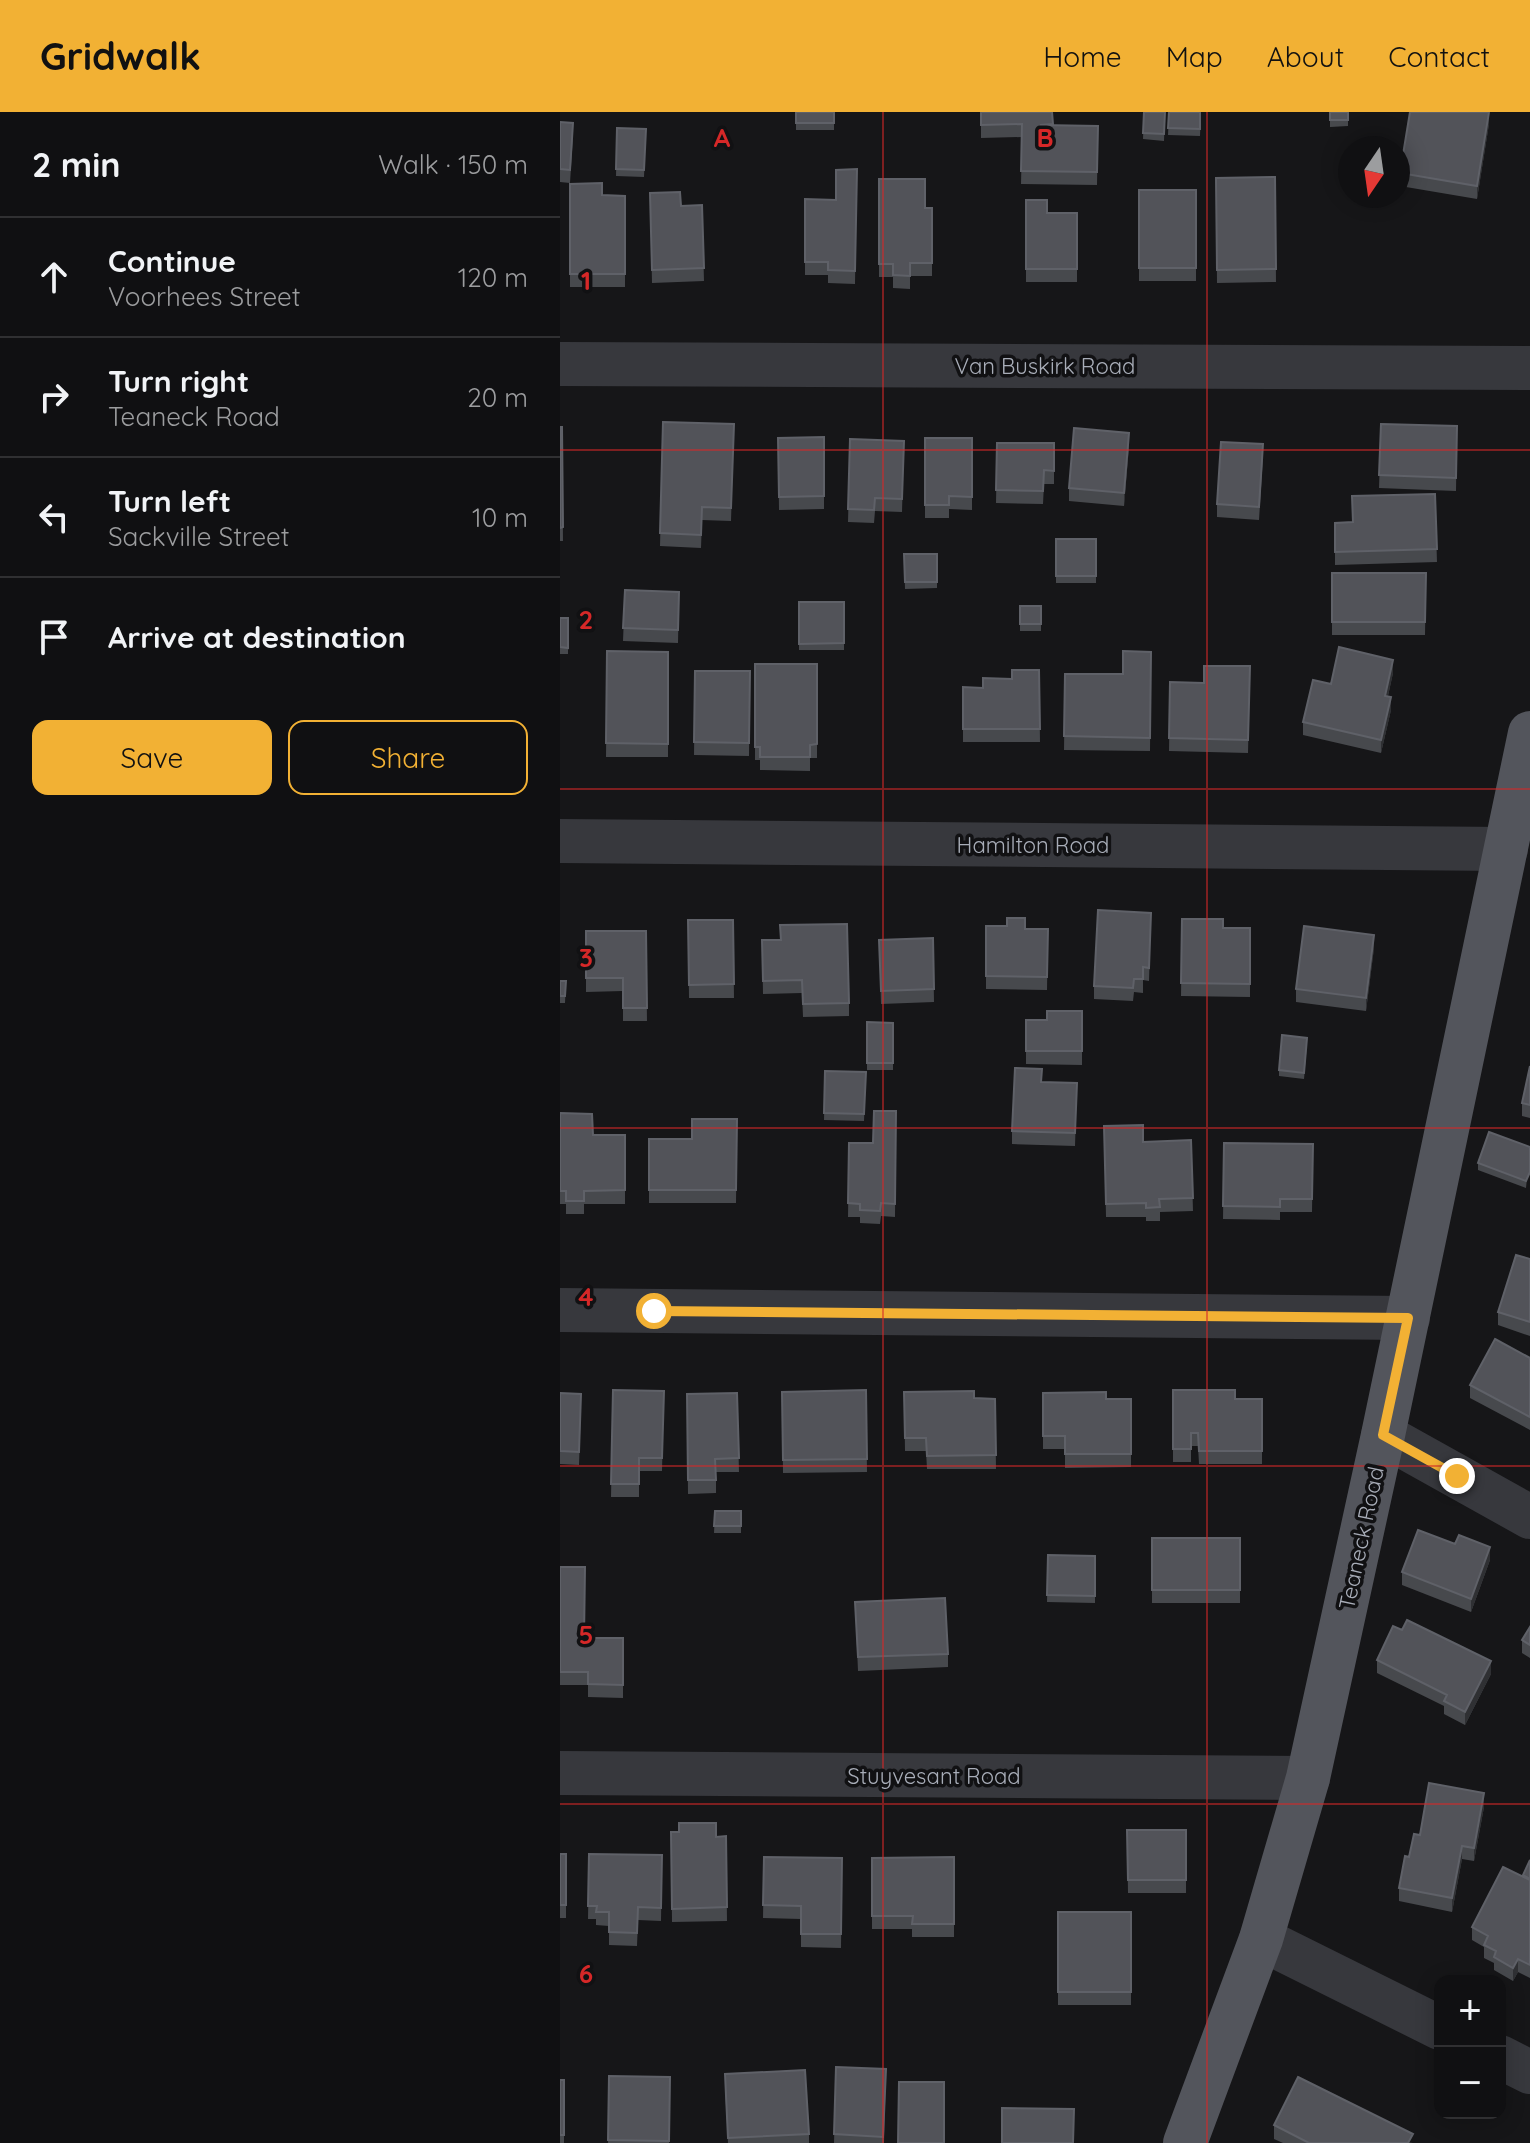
<!DOCTYPE html>
<html lang="en">
<head>
<meta charset="utf-8">
<style>
  body { margin:0; font-family:Quicksand,sans-serif; background:#19191b; color:#f1f3f6 }
  .controls { position:absolute; right:24px; bottom:24px; display:grid; overflow:hidden; border-radius:16px; box-shadow:0 4px 20px #0003 }
  .controls button { width:72px; height:72px; display:grid; place-items:center; padding:0; border:0; border-bottom:2px solid #303032; background:#101012; color:#f1f3f6; font:40px sans-serif }
  .compass { position:absolute; left:778px; top:24px; width:72px; height:72px; border-radius:50%; background:#101012; box-shadow:0 4px 20px #0003; rotate:193deg }
  .stop { position:absolute; width:24px; height:24px; margin:-18px; border:6px solid #f2b134; border-radius:50%; background:#fff }
  .stop.end { background:#f2b134; border-color:#fff; box-shadow:0 2px 8px #0008 }
  .list { margin:0; padding:0; list-style:none }
  h2 { display:flex; justify-content:space-between; align-items:center; height:104px; margin:0; padding:0 32px; font-size:34px }
  h2 small { font-size:26px; font-weight:400; color:#9c9d9f }
  .list li { display:grid; grid-template-columns:52px 1fr auto; gap:24px; align-items:center; box-sizing:border-box; height:120px; padding:0 32px; border-top:2px solid #303032 }
  .list b { display:block; font-size:30px; white-space:nowrap }
  .list p { margin:0; font-size:26px; white-space:nowrap; color:#9c9d9f }
  .list em { font-size:26px; font-style:normal; color:#9c9d9f }
  .actions { display:flex; gap:16px; padding:24px 32px }
  .actions a { flex:1; padding:18px 0; border:2px solid #f2b134; border-radius:16px; text-align:center; font-size:28px; color:#f2b134 }
  .actions .main { background:#f2b134; color:#111 }
  .icon { flex:none; width:44px; height:44px; fill:none; stroke:currentColor; stroke-width:2; stroke-linecap:round; stroke-linejoin:round }
  .map { position:relative; flex:none; width:970px; height:2031px; overflow:hidden }
  header { display:flex; align-items:center; gap:48px; box-sizing:border-box; height:112px; padding:0 40px; background:#f2b134; color:#111 }
  header strong { font-size:38px }
  nav { display:flex; gap:44px; margin-inline-start:auto; font-size:28px }
  main { display:flex }
  aside { flex:1; background:#101012 }
  .map>svg:first-child { display:block }
  .lines { fill:none; stroke-linecap:round; stroke-linejoin:round }
  .minor { stroke:#37383d; stroke-width:44 }
  .major { stroke:#53555c; stroke-width:44 }
  .wall { fill:#47494d }
  .shaded-wall { fill:#2f3033 }
  .building { fill:#525359; stroke:#5f6168; stroke-width:2 }
  .route { stroke:#f2b134; stroke-width:10 }
  .grid { fill:none; stroke:#d62828; stroke-width:2; stroke-opacity:0.55 }
  .labels { text-anchor:middle; stroke-width:7; stroke-linejoin:round; paint-order:stroke }
  .street-label { font-size:22px; fill:#a8adb8; stroke:#111113 }
  .grid-label { font-size:26px; text-anchor:middle; font-weight:bold; fill:#d62828; stroke:#111113; stroke-width:7; stroke-linejoin:round; paint-order:stroke }
</style>
</head>
<body>
<header>
<strong>Gridwalk</strong>
<nav><a>Home</a><a>Map</a><a>About</a><a>Contact</a></nav>
</header>
<main>
<aside>
<h2>2 min<small>Walk · 150 m</small></h2>
<ul class="list">
<li><svg class="icon" aria-label="ahead" viewBox="0 0 24 24"><path d="M12 20V5M6 11l6-6 6 6"/></svg><div><b>Continue</b><p>Voorhees Street</p></div><em>120 m</em></li>
<li><svg class="icon" aria-label="right" viewBox="0 0 24 24"><path d="M7 20v-9h11M14 6l5 5-5 5"/></svg><div><b>Turn right</b><p>Teaneck Road</p></div><em>20 m</em></li>
<li><svg class="icon" aria-label="left" viewBox="0 0 24 24"><path d="M17 20v-9H6M10 6l-5 5 5 5"/></svg><div><b>Turn left</b><p>Sackville Street</p></div><em>10 m</em></li>
<li><svg class="icon" aria-label="arrive" viewBox="0 0 24 24"><path d="M6 21V4h12l-3 4 3 4H6"/></svg><div><b>Arrive at destination</b></div></li>
</ul>
<div class="actions"><a class="main">Save</a><a>Share</a></div>
</aside>
<div class="map">
<svg width="970" height="2031" viewBox="0 0 970 2031">
  <rect width="100%" height="100%" fill="#161618"/>
  <g class="lines">
    <path class="minor" d="M0,252L970,256
      M0,729L946,737
      M0,1198L848,1206
      M823,1323L970,1405
      M0,1661L748,1666
      M701,1827L880,1916
      M940,1945L970,1960"/>
    <path class="major" d="M625,2031L701,1827L748,1666L823,1323L970,621"/>
  </g>
  <path class="wall" d="M274,0V18H236V11Z
    M421,0H492L493,14H538L537,73L461,72L462,25L421,26Z
    M584,0H605L604,29L583,27Z
    M609,0H641L640,24L608,23Z
    M770,0H788V14L770,15Z
    M0,10L13,24L10,71L0,70Z
    M929,12L917,87L840,74V61Z
    M57,16L86,17L84,65L56,64Z
    M297,57L295,172L268,171V163H245V87L276,88Z
    M715,65L716,170L657,171L656,66Z
    M319,67L365,96H372V164H350V177L333,176V165H319Z
    M10,72L42,83L65,84V175H10Z
    M579,78H636V169H579Z
    M90,81L121,94L142,93L144,169L92,171Z
    M466,88L487,101H517V170H466Z
    M103,310L174,312L171,409L142,408L141,436L100,434Z
    M821,312L897,314L896,379L819,376Z
    M0,315H2L3,429H0Z
    M264,325V397L219,398L218,326Z
    M365,326H412V398L389,397V406H365Z
    M290,327L344,329L342,400L315,399L314,411L288,410Z
    M437,331H494V372H484L483,392L436,391Z
    M569,334L564,394L509,389V376Z
    M703,345L699,408L657,405V392Z
    M875,382L877,450L775,453V411L792,410Z
    M496,427H536V471H496Z
    M344,442H377V476L345,477Z
    M772,461H866L865,523H772Z
    M65,478L119,480L118,531L63,529Z
    M239,490H284V538H239Z
    M460,494H481V519H460Z
    M0,506H8V542H0Z
    M47,539L108,540V645H46Z
    M591,540L590,639L504,638L505,562H563Z
    M195,552H257V646H250V659L200,658V648H195Z
    M690,554L688,641L609,639L610,570L644,571Z
    M479,558L480,630H403V575L423,576Z
    M135,559H190L189,644L134,643Z
    M833,561L828,584L831,598L821,641L743,623V610L771,572Z
    M591,801L589,869L583,868V881L574,880L573,889L534,887V874Z
    M622,807L663,816H690V885L621,884Z
    M128,808H173L174,886H129Z
    M220,813L289,891V904L243,905L242,881L203,882L202,828H220Z
    M426,814H447L465,817H488L487,878L426,877Z
    M86,819L87,909H63V879L26,880V820Z
    M373,826L374,890L321,892L319,828Z
    M814,836L806,899L736,890V877Z
    M0,869H6L5,891H0Z
    M522,899V953L466,952V908H487Z
    M333,911V958H307V951Z
    M747,932L744,967L719,964V958Z
    M970,954V1006L962,1004V991Z
    M265,959L306,960L304,1009L264,1008Z
    M482,970L517,971L515,1034L452,1032V1019Z
    M336,999L335,1105L321,1104L320,1112L300,1111V1105H288L289,1031H313Z
    M0,1001L33,1023H65V1092H24V1102H6V1092H0Z
    M177,1007L176,1091H89V1027H132Z
    M544,1014L583,1030L631,1028L633,1099L600,1100V1109H586V1105H546Z
    M664,1031L753,1032L752,1100H720V1108L663,1107Z
    M970,1035L966,1076L918,1058V1051Z
    M970,1147V1224L938,1213V1200Z
    M970,1246V1318L910,1286V1273Z
    M53,1278L104,1279L102,1359H79V1385H51Z
    M306,1278L307,1360L223,1361L222,1280Z
    M613,1278L675,1287H702V1352H639L638,1334H631V1350H613Z
    M344,1280L414,1286L435,1287L436,1357H367L366,1339H345Z
    M0,1281L21,1295L19,1353L0,1352Z
    M177,1281L179,1360H156V1381L128,1382L127,1282Z
    M483,1281L546,1287H571V1355L505,1356V1337H483Z
    M155,1399H181V1421H154Z
    M592,1426H680V1491H592Z
    M895,1432L930,1448L911,1500L842,1473V1460Z
    M488,1443L535,1444V1491L487,1490Z
    M0,1455L24,1526H63V1586L28,1585V1573H0Z
    M295,1490L388,1542V1555L298,1559Z
    M970,1515V1546L962,1541V1528Z
    M817,1548L931,1562L905,1613L884,1602V1594L817,1561Z
    M924,1695L914,1749L902,1747L892,1800L839,1789V1776L849,1745L860,1723Z
    M567,1718H626V1781H568Z
    M111,1720H119L156,1725L166,1724L167,1809L112,1810Z
    M0,1742H6V1806H0Z
    M29,1742L102,1743L101,1809L78,1808L77,1834L49,1833V1814L36,1813V1807H28Z
    M204,1745L282,1746L281,1836L241,1835V1807L203,1806Z
    M394,1745V1825H352V1817H312V1746Z
    M970,1748V1866L958,1860L953,1869L934,1858V1851L924,1846V1835L912,1828V1815L963,1765Z
    M498,1800H571V1893H498Z
    M276,1955L326,1957L324,2031H274Z
    M49,1964L110,1965L109,2031H48Z
    M0,1968H4V2031H0Z
    M165,1976L249,2022V2031H168Z
    M714,2013L853,2031H723L714,2027Z"/>
  <path class="shaded-wall" d="M929,0V12L917,87V74Z
    M569,321V334L564,394V381Z
    M833,548V561L825,597V584Z
    M831,585V598L821,641V628Z
    M814,823V836L806,899V886Z
    M930,1435V1448L911,1500V1487Z
    M931,1549V1562L905,1613V1600Z
    M924,1681V1695L914,1749V1736Z
    M902,1734V1747L892,1800V1786Z
    M958,1847V1860L953,1869V1856Z"/>
  <path class="building" d="M236,0H274V11H236Z
    M421,0H492L493,12L480,13L538,14L537,60L461,59L462,12L421,13Z
    M584,0H605L604,22L583,21Z
    M609,0H640V17L608,16Z
    M770,0H788V8H770Z
    M850,0H929L917,74L840,61Z
    M0,10L13,11L10,58L0,57Z
    M57,16L86,17L84,58L56,57Z
    M297,57L295,159L268,158V150H245V87L276,88V58Z
    M715,65L716,157L657,158L656,66Z
    M319,67H365V96H372V151H350V164L333,163V152H319Z
    M42,71V83L65,84V162H10V72Z
    M579,78H636V156H579Z
    M120,80L121,94L142,93L144,156L92,158L90,81Z
    M466,88H487V101H517V157H466Z
    M103,310L174,312L171,396L142,395L141,423L100,421Z
    M821,312L897,314L896,366L819,363Z
    M0,315H2L3,415L0,416Z
    M514,316L569,321L564,381L509,376Z
    M264,325V384L219,385L218,326Z
    M365,326H412V385L389,384V393H365Z
    M290,327L344,329L342,387L315,386L314,398L288,397Z
    M661,330L703,332L699,395L657,392Z
    M437,331H494V359L484,358L483,379L436,378Z
    M875,382L877,437L775,440V411L793,410L792,384Z
    M496,427H536V464H496Z
    M344,442H377V470H345Z
    M772,461H866L865,510H772Z
    M65,478L119,480L118,518L63,516Z
    M239,490H284V531L239,532Z
    M460,494H481V512H460Z
    M0,506H8V536L0,535Z
    M779,535L833,548L825,584L831,585L821,628L743,610L753,568L771,572Z
    M47,539L108,540V632L46,631Z
    M563,539L591,540L590,626L504,624L505,562H563Z
    M195,552H257V632L250,633V645H200V635H195Z
    M644,554H690L688,628L609,626L610,570L644,571Z
    M452,558H479L480,617H403V575L423,576V566L452,567Z
    M135,559H190L189,631L134,630Z
    M538,798L591,801L589,856L583,855V867H574L573,876L534,874Z
    M447,806H465V817H488L487,865L426,864V814H447Z
    M622,807H663V816H690V872L621,871Z
    M128,808H173L174,872L129,873Z
    M287,812L289,891L243,892L242,868L203,869L202,828H221L220,813Z
    M744,814L814,823L806,886L736,877Z
    M26,819H86L87,896H63V866H26Z
    M373,826L374,877L321,879L319,828Z
    M0,869H6L5,884H0Z
    M487,899H522V939H466V908H487Z
    M307,910L333,911V951H307Z
    M722,923L747,926L744,961L719,958Z
    M970,954V993L962,991Z
    M455,956L482,957L481,970L517,971L515,1021L452,1019Z
    M265,959L306,960L304,1002L264,1001Z
    M314,999H336L335,1092L321,1091L320,1099L300,1098V1092L288,1091L289,1031H313Z
    M0,1001L32,1002L33,1023H65V1078L24,1079V1089H6V1079H0Z
    M132,1007H177L176,1078H89V1027H132Z
    M583,1013V1030L631,1028L633,1086L599,1087L600,1095L586,1096V1091L546,1092L544,1014Z
    M929,1020L970,1035V1060L966,1069L918,1051Z
    M664,1031L753,1032L752,1087H720V1095L663,1094Z
    M956,1143L970,1147V1210L938,1200Z
    M935,1227L970,1246V1305L910,1273Z
    M53,1278L104,1279L102,1346H79V1372H51Z
    M306,1278L307,1347L223,1348L222,1280Z
    M613,1278H675V1287H702V1339H639L638,1321H631V1337H613Z
    M414,1279V1286L435,1287L436,1343L367,1344L366,1326H345L344,1280Z
    M546,1280V1287H571V1342H505V1324H483V1281Z
    M0,1281L21,1282L19,1340L0,1339Z
    M177,1281L179,1346L155,1347L156,1368H128L127,1282Z
    M155,1399H181V1414H154Z
    M858,1418L895,1432L899,1423L930,1435L911,1487L842,1460Z
    M592,1426H680V1478H592Z
    M488,1443L535,1444V1484L487,1483Z
    M0,1455H25L24,1526H63V1573L28,1572V1560H0Z
    M385,1486L388,1542L298,1545L295,1490Z
    M847,1508L931,1549L905,1600L884,1589L887,1583L817,1548L833,1514L842,1518Z
    M970,1515V1533L962,1528Z
    M869,1671L924,1681L914,1736L902,1734L892,1786L839,1776L845,1744L849,1745L854,1722L860,1723Z
    M119,1711H156V1725L166,1724L167,1795L112,1797L111,1720H119Z
    M567,1718H626V1768H568Z
    M0,1742H6V1793H0Z
    M29,1742L102,1743L101,1796L78,1795L77,1821L49,1820V1800H36L37,1794H28Z
    M204,1745L282,1746L281,1822H241V1794L203,1793Z
    M394,1745V1812H352L353,1804H312V1746Z
    M970,1748V1767L963,1763Z
    M943,1755L970,1768V1853L958,1847L953,1856L934,1845L936,1839L924,1833L928,1824L912,1815Z
    M498,1800H571V1880H498Z
    M276,1955L326,1957L323,2025L274,2022Z
    M245,1958L249,2022L168,2026L165,1962Z
    M49,1964L110,1965L109,2029L48,2028Z
    M738,1965L853,2022L848,2031H749L714,2013Z
    M0,1968H4V2023H0Z
    M339,1970H384V2031H338Z
    M442,1996L514,1997L513,2031H442Z"/>
  <g class="lines">
    <path class="route" d="M94,1199L848,1206L823,1323L897,1364"/>
  </g>
  <path class="grid" d="M323,0V2031M647,0V2031M0,338H970M0,677H970M0,1016H970M0,1354H970M0,1692H970"/>
  <g class="labels">
    <g class="street-label">
      <text x="485" y="262">Van Buskirk Road</text>
      <text x="473" y="741">Hamilton Road</text>
      <text transform="translate(801 1426) rotate(-78)" y="8">Teaneck Road</text>
      <text x="374" y="1672">Stuyvesant Road</text>
    </g>
  </g>
  <g class="grid-label">
    <text x="162" y="35">A</text>
    <text x="485" y="35">B</text>
    <text x="26" y="178">1</text>
    <text x="26" y="517">2</text>
    <text x="26" y="855">3</text>
    <text x="26" y="1194">4</text>
    <text x="26" y="1532">5</text>
    <text x="26" y="1871">6</text>
  </g>
</svg>
<div class="controls">
<button>+</button>
<button>−</button>
</div>
<svg class="compass" viewBox="-18 -18 36 36"><path d="M0-13l5 13h-10z" fill="#e53935"/><path d="M0 13l5-13h-10z" fill="#9c9d9f"/></svg>
<div class="stop" style="left:94px;top:1199px"></div>
<div class="stop end" style="left:897px;top:1364px"></div>
</div>
</main>
</body>
</html>
